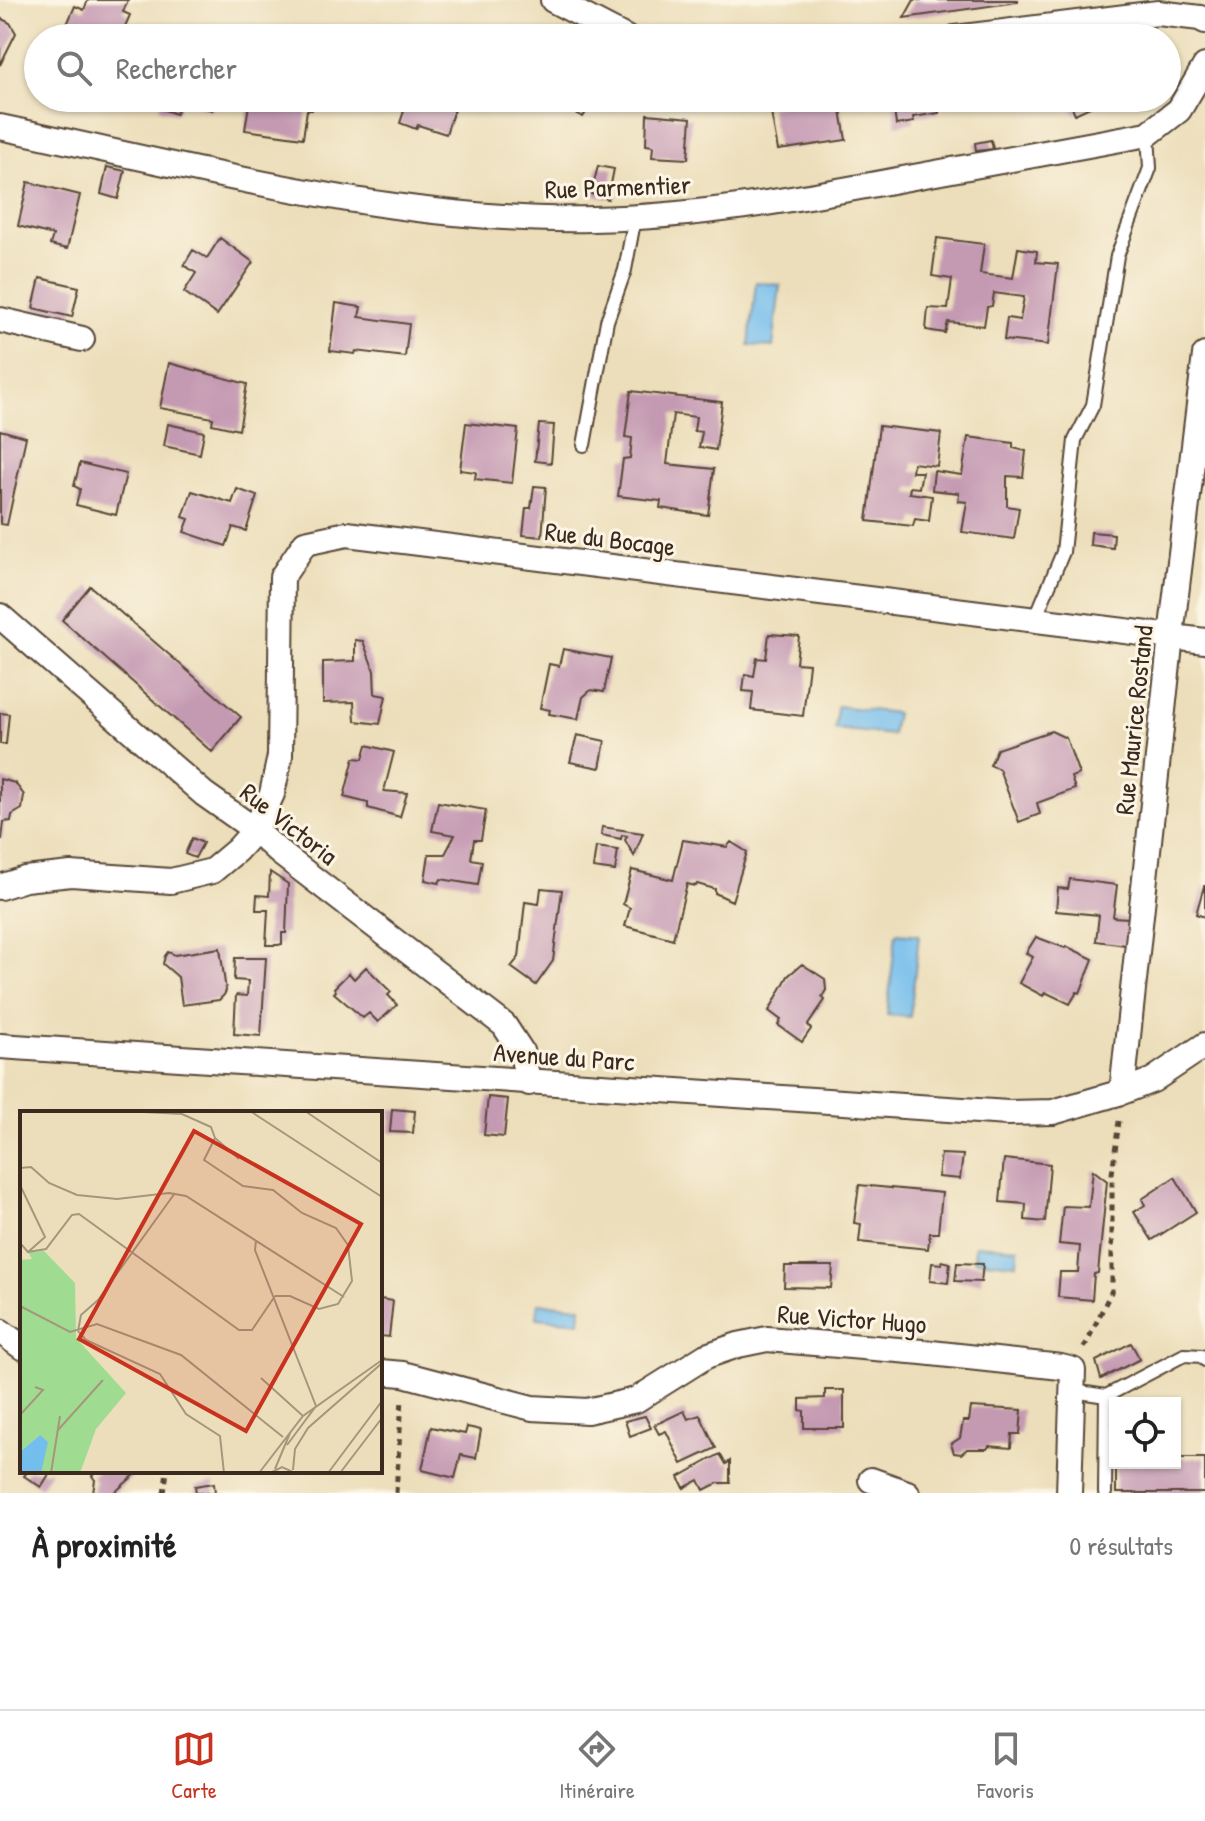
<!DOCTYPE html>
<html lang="fr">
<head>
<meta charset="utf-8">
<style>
  body { margin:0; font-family:"Patrick Hand",sans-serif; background:#f2f2f2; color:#222 }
  .controls { position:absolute; right:24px; bottom:24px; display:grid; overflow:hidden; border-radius:0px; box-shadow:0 2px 6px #0004 }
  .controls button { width:72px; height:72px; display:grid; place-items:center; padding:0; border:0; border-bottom:2px solid #e0e0e0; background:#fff; color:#222; font:40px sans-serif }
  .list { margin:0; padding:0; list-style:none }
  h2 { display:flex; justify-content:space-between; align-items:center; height:104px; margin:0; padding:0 32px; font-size:34px }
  h2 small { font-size:26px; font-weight:400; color:#767676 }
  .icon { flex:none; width:44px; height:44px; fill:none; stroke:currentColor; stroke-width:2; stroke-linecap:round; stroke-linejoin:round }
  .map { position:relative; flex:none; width:1205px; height:1493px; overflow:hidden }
  .search { position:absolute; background:#fff; box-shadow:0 2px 6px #0004; left:24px; right:24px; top:24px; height:88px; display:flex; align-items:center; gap:20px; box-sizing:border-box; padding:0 28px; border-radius:44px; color:#767676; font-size:30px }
  .sheet { height:216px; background:#fff }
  nav { display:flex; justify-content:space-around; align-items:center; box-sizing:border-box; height:112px; border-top:2px solid #e0e0e0; background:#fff; font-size:22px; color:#767676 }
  nav a { display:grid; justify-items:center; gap:4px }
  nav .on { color:#c8321e }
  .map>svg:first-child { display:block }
  .water { fill:#74beed; stroke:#587486; stroke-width:2 }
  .building { fill:#c499b2 }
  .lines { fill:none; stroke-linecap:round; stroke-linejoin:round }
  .service-casing { stroke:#564535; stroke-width:16 }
  .minor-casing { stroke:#564535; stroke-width:28 }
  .path { stroke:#564535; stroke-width:5; stroke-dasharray:6 6; stroke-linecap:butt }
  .service { stroke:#fff; stroke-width:12 }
  .minor { stroke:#fff; stroke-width:24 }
  .labels { text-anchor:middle; stroke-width:6; stroke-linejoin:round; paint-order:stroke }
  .street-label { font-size:26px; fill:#3b2a1e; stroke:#fcf5e5 }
  .inset-road { fill:none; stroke:#a5967c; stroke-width:2 }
  .view { fill:#c8321e; fill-opacity:0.15; stroke:#c8321e; stroke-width:4 }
  .inset-edge { fill:none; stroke:#3b2a1e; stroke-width:4 }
</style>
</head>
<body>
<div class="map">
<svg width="1205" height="1493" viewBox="0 0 1205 1493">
  <rect width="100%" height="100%" fill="#fcf5e5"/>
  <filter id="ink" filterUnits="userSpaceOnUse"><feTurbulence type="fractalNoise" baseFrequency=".0125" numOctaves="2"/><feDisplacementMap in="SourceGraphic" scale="16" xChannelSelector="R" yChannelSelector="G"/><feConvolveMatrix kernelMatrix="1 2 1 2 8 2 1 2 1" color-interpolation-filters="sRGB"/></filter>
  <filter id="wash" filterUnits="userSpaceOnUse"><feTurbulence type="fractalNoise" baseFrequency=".006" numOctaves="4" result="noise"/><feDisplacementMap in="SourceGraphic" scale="32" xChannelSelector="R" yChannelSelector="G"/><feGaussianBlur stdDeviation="1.8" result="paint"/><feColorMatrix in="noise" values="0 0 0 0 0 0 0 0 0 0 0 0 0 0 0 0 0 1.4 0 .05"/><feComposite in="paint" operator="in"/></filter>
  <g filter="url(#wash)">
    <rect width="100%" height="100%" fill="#ecdeba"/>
    <path class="water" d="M756,282L780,285L773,347L749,345Z
      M837,706L896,713L892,735L835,729Z
      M896,933L919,935L910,1017L887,1015Z
      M975,1245L1018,1248L1017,1264L974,1260Z
      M538,1303L581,1307L580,1322L537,1318Z"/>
    <g id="blocks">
      <path class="building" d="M88,0H128L123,12L130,15L120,38H61L75,6L84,10Z
        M914,0H1018V2L904,18Z
        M0,18L10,23L16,33L0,65Z
        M162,98H182L176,114L159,108Z
        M197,98H215L212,110L195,105Z
        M250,98H314L312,110H307L303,138L245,130Z
        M400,98H458L446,134L418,125L416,129L400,123L404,111L397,109Z
        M556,98H599L596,104L592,103L583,117L563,107L564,102Z
        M839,98L846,140L778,150L770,107Z
        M899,98H937L939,113L913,117L914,122L896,125L893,102L899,100Z
        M1068,98H1109L1075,114Z
        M647,114L691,118L688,159L652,157L653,146L646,145Z
        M991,140L993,149L976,151L975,143Z
        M598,166L614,169L608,199L591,194Z
        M107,167L125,171L118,199L101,194Z
        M28,182L80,195L67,249L50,245L53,235L18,226Z
        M220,238L253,262L217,315L184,292L196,273L184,265L193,250L207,258Z
        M937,238L984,244L980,274L1013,278L1018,248L1037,251L1036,262L1058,264L1048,345L1004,340L1007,318L1020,320L1024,297L994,293L992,306L987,307L984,326L948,322L945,333L926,330L928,308L948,309L952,279L932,276Z
        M40,278L79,287L72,317L33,308Z
        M336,303L361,307L359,317L409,324L405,357L356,351L355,354L330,351Z
        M169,363L247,384L239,430L212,424L213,418L160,408Z
        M631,391L722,402L716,450L699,447L702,432L694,431L696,417L673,414L667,464L714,469L708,515L660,508L661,501L618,496L623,459L630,458L632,438L625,437Z
        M466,423L518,429L512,483L475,479L476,472L460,470Z
        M168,424L204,432L200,454L164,446Z
        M539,424L554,425L551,463L535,461Z
        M879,426L941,433L937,466L913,463L912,472H922L919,488L910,487L909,493L932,496L929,521L915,519L913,526L867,521Z
        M0,430L26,437L7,525L0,524Z
        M968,437L1013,443V448L1026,451L1023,477L1007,476V506L1019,508L1014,539L962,532L967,502L958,501L959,493L932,490L934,471L962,475Z
        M80,463L126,474L116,515L76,505L80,489L74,486Z
        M534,486L546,487L542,537L523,535L526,508H531Z
        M237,489L257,496L246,531L233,527L226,546L184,532L189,519L183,517L192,491L232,503Z
        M1091,532L1114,534L1113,548L1090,545Z
        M90,586L241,717L212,752L62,620Z
        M769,634L799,636L796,663L809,664L803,716L751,710L753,692L743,691L745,674L754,676L757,658L766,659Z
        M355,640L363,641L374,671L375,694L386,696L380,724L355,721L354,702L323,703V662L355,661Z
        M563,649L611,658L604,692L591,690L583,697L578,719L549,714L550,710L540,708L549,664L559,666Z
        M0,713L9,714L6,744H0Z
        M1051,731L1066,738L1079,774L1071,777L1075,789L1037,803L1040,814L1019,822L999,769L990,765L997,749Z
        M577,735L605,741L600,768L570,762Z
        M367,745L394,752L384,791L407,793L400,817L368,808V803L344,797L354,758L363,759Z
        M0,779L15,783L24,795L22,809L12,815L11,821L4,822L2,839H0Z
        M438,802L486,810L481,840H474L471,859L482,861L478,885L441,879L439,883L425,880L429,854H445L455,835L432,831Z
        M602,827L643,833L634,856L625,840L627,836L622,835L621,839L601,835Z
        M192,838L203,843L195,858L185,854Z
        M683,840L727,847L731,842L747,852L732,901L715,893V889L697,884L696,886L687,884L673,939L625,926L630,908L623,904L632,870L673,880Z
        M596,847L618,850L615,871L593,868Z
        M270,872L288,884L286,933H282V944L278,945H266L268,910H256L257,895L269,896Z
        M1070,879L1117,885L1113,917L1129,918L1126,945L1096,941L1099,915L1056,911L1058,888L1068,889Z
        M1204,886H1205V917L1196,914Z
        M541,888L562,890L553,961L536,985L511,967L519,957L525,902L539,904Z
        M1036,937L1065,948L1066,946L1093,959L1080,993L1077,992L1070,1004L1045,992L1043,996L1019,983L1033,957L1026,953Z
        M220,948L226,991L224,995L219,1000L182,1005L178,977L163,964L165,956L168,952L175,955Z
        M235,958H266L261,1036L234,1034L236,995L247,996L248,981L234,980Z
        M802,964L825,979L826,990L822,997L825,1000L808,1025L811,1029L802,1042L778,1025L781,1020L769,1011L788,976Z
        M366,967L391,992L388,995L397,1005L378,1022L369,1013L363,1018L334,993L336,991L334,988L349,973L354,979Z
        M488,1097L508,1099L504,1137L484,1135Z
        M392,1109L415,1111L413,1133L390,1132Z
        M941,1154L963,1155L960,1179L938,1177Z
        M1004,1159L1050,1164L1045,1222L1025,1220L1026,1204L1000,1202Z
        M1093,1170L1107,1181L1098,1273L1094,1274L1092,1300L1058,1297L1060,1272H1078L1080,1246L1059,1244L1063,1206L1089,1207Z
        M1175,1177L1196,1212L1152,1240L1134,1212L1145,1205L1142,1199Z
        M859,1185L942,1193L938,1233H930L928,1249L859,1242L861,1224L854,1223Z
        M942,1261L950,1263L948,1283L930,1281L932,1263L942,1264Z
        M957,1263L983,1264L981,1282L955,1281Z
        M785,1266H833L831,1288L784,1287Z
        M380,1299L393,1301L389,1337L380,1336Z
        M1131,1343L1140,1359L1101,1379L1096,1361Z
        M825,1390H844V1428H804V1411L800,1410V1399L825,1398Z
        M971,1407L1022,1410L1020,1434H1012L1011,1448L989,1446L987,1449H967L961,1454L954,1453L951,1444L960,1438L963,1421H969Z
        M684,1411L688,1419L700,1415L716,1448L682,1464L666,1431L659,1434L654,1425Z
        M645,1416L651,1428L630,1436L625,1421Z
        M431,1427L465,1434L467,1427L481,1430L476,1458L461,1455L455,1478L422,1470Z
        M720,1454L726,1464L730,1461V1483H718L704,1490L699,1480L684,1488L679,1477Z
        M1175,1458H1205V1493H1116V1463H1175Z
        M28,1471H51L41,1487L24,1476Z
        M98,1471H139L114,1493H93L95,1480L92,1476Z
        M214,1483L215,1493H196L195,1486Z"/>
    </g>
  </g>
  <g filter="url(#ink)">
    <use href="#blocks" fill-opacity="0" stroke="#564535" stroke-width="2"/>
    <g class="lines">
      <defs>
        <path id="service" d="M584,445L607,321L625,270L635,217
          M1035,619L1063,552L1075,440L1093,405L1117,256L1150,168L1148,134
          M1073,1391L1106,1396L1105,1493
          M1106,1396L1184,1355L1202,1356L1205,1360"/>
        <path id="minor" d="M553,0L626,38
          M955,38L1158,13L1200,18L1205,21
          M0,127C191,167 395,223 592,219C694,217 792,200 892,181C977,165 1063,150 1148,134L1179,110L1205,66
          M0,320L82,339
          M0,616L204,794L255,830L280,853L504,1025L521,1051L529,1083
          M0,887L25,879L71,874L171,881L212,871L237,850L255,830L272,794L280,756L282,577L305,543L347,534L1205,641
          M0,1046L1008,1113L1053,1112L1122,1092L1153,1080L1205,1045
          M1122,1092L1171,636L1205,355
          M0,1331L22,1347
          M380,1372L403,1374L532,1408L587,1411L636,1400L706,1356L738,1345L767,1339L922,1352L1061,1367L1073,1370L1069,1493
          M871,1480L907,1493"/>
      </defs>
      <use href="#service" class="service-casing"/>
      <use href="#minor" class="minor-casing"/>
      <path class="path" d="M1084,1348L1112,1290V1174L1119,1121
        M164,1493L167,1471
        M396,1493L402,1399"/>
      <use href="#service" class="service"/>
      <use href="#minor" class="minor"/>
    </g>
  </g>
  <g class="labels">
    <g class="street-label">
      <text transform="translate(618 187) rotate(-2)" y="9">Rue Parmentier</text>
      <text transform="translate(610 539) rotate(7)" y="9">Rue du Bocage</text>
      <text transform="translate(1134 720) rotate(-84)" y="9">Rue Maurice Rostand</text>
      <text transform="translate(289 824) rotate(38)" y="9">Rue Victoria</text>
      <text transform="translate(564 1057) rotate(4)" y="9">Avenue du Parc</text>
      <text transform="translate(852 1319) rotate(4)" y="9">Rue Victor Hugo</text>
    </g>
  </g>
  <g transform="translate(20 1111)">
    <rect width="362" height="362" fill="#ecdeba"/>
    <path d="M24,140L55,172L56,227L106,282L76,318L60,362H21L20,324L0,341V149L12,148L8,141Z" fill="#9fdc91"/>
    <path d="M20,324L28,331L21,362H0V341Z" fill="#74beed"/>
    <path class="inset-road" d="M104,0L162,3L191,16L195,27L219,48M230,0L362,86M285,0L362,52M195,27L184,49L223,75L253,79L282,102L316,117L328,134L332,170L318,193L299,198L270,185H255M0,57L11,56L29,72L57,84L97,88L149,82L166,85L324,186M0,74L25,126L8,141L0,132M236,129L235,139L296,295L267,334M8,141L26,138L52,104L59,103L219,219H232L255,185M0,195L50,221L77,213L161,244L263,326M58,220L66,229L140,263L166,303L200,325L204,362M58,220L61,204L78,189L155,82M241,267L283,305M0,304L23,279L15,276M38,319L83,269M255,358L270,322M273,359L275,338L288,317L361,253M31,362L40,305M239,362L283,305L362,249M250,362L262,356L275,362M308,362L362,290M320,362L362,307"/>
    <path class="view" d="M174,20L341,113L226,320L59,228Z"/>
    <rect width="362" height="362" class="inset-edge"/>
  </g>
</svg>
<div class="controls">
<button><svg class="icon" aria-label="locate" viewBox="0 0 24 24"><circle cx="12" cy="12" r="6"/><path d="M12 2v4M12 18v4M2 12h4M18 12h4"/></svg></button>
</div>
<div class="search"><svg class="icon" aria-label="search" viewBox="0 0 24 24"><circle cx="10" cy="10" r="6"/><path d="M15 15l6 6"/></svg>Rechercher</div>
</div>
<section class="sheet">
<h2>À proximité<small>0 résultats</small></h2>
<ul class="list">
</ul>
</section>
<nav>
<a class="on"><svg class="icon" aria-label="map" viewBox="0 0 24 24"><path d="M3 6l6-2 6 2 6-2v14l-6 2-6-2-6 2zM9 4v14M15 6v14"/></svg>Carte</a>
<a><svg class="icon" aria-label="directions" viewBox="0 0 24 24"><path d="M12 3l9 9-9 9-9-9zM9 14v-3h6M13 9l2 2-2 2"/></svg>Itinéraire</a>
<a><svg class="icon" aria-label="saved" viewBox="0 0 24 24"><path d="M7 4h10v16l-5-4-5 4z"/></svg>Favoris</a>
</nav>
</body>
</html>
